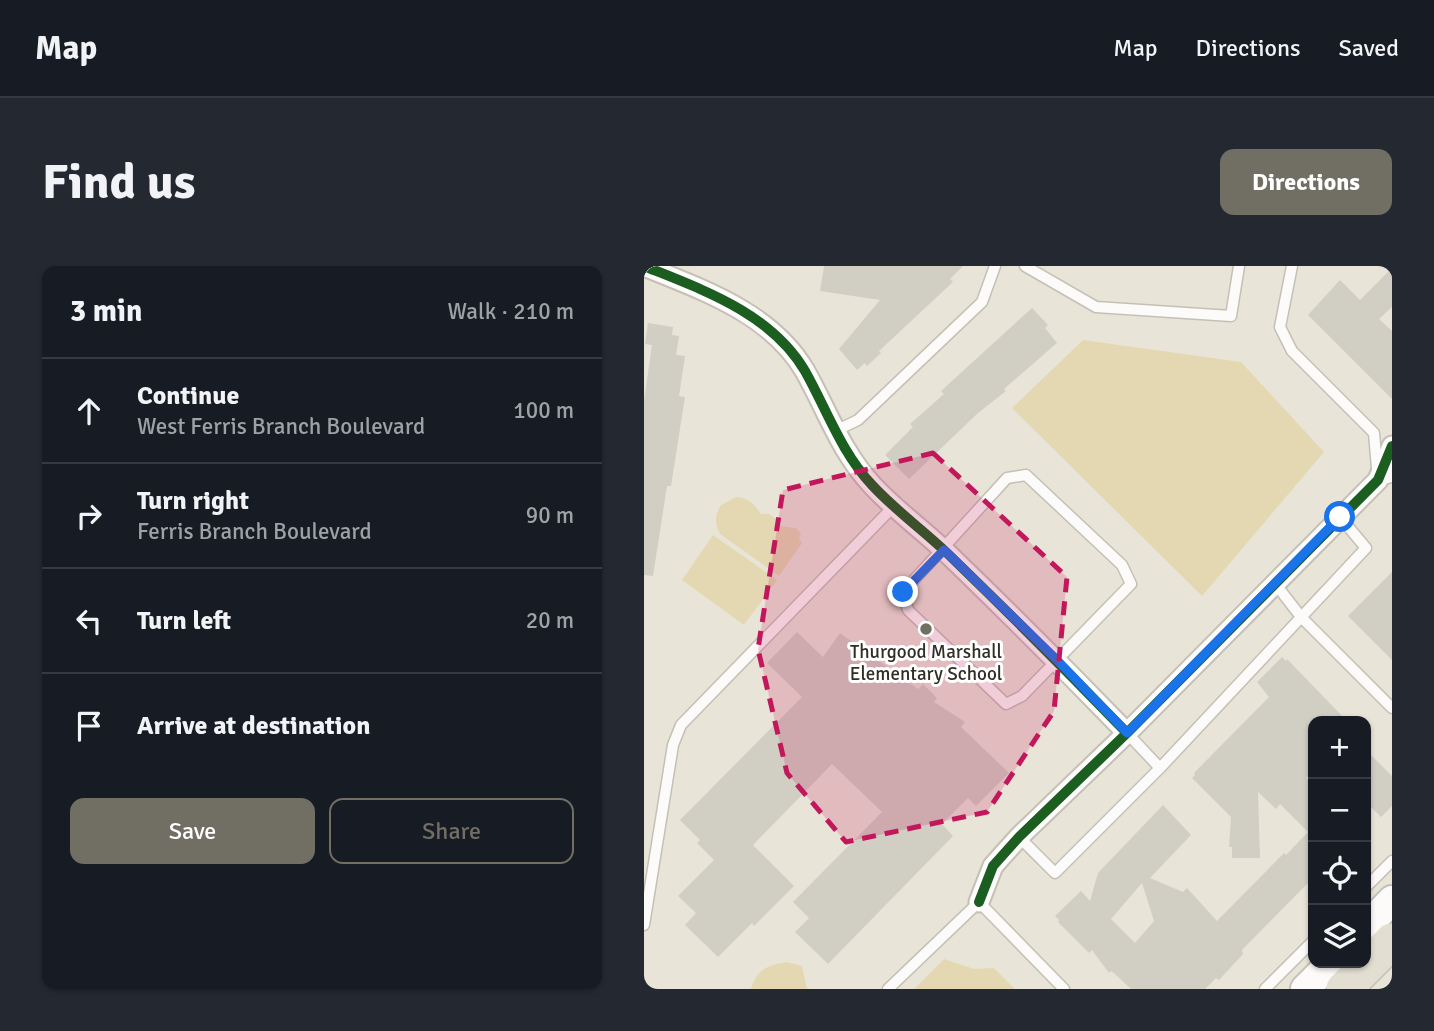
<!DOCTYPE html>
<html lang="en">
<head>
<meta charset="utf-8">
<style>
  body { margin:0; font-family:Signika,sans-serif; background:#242831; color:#f1f3f6 }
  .controls { position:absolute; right:21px; bottom:21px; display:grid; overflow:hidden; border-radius:14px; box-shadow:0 2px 5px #0004 }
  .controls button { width:63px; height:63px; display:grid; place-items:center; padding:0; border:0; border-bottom:2px solid #363941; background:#171b24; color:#f1f3f6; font:35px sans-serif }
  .stop { position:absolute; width:21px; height:21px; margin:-16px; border:5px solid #1a73e8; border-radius:50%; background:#fff }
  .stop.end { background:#1a73e8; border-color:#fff; box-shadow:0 2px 7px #0008 }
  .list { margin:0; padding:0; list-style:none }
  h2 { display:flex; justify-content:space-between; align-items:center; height:91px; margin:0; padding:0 28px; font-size:30px }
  h2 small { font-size:23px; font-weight:400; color:#9ea1a6 }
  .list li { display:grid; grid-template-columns:46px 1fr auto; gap:21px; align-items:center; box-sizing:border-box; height:105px; padding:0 28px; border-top:2px solid #363941 }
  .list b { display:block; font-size:26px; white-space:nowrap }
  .list p { margin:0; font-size:23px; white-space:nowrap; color:#9ea1a6 }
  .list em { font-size:23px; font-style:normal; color:#9ea1a6 }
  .actions { display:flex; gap:14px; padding:21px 28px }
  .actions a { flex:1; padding:16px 0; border:2px solid #716e64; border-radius:14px; text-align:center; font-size:24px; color:#716e64 }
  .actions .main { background:#716e64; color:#fff }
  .icon { flex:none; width:38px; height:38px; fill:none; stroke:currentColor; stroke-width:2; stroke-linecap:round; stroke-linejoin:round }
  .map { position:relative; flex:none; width:748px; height:723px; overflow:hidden; border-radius:14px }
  header { display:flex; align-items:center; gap:42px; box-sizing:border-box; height:98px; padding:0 35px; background:#171b24; border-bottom:2px solid #363941 }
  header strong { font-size:33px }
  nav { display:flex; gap:38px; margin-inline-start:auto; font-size:24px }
  .intro { display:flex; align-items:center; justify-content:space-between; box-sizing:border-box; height:168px; padding:0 42px }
  h1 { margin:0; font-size:49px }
  .button { padding:18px 32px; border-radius:14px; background:#716e64; color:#fff; font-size:24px; font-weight:700 }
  main { display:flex; gap:42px; padding:0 42px }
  aside { flex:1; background:#171b24; border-radius:14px; box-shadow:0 2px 5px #0004 }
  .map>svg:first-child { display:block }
  .green { fill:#e4d8b2 }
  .building { fill:#d1cec4; fill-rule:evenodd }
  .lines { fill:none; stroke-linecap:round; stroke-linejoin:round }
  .lane-casing { stroke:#c4c0b6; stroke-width:13 }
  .street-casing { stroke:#c4c0b6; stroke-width:23 }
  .secondary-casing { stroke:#c4c0b6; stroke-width:32 }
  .highway-casing { stroke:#c2c0b9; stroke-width:38 }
  .lane { stroke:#fcfbf9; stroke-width:10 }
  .street { stroke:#fcfbf9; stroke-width:19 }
  .secondary { stroke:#fcfbf9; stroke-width:28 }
  .highway { stroke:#e2dfd2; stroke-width:35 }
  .cycleway-casing { stroke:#fff; stroke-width:15 }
  .cycleway { stroke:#1b5e20; stroke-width:10 }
  .route { stroke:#1a73e8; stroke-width:9 }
  .marked { fill:#c2185b; fill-opacity:0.2; stroke:#c2185b; stroke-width:5; stroke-dasharray:14 9; stroke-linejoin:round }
  .poi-dot { fill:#716e64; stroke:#fff; stroke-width:2.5 }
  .labels { text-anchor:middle; stroke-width:6; stroke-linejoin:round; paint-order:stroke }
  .poi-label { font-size:19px; fill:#302e25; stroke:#fff }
</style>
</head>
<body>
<header>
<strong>Map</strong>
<nav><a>Map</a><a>Directions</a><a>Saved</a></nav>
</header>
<div class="intro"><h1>Find us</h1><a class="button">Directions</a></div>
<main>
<aside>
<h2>3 min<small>Walk · 210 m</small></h2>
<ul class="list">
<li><svg class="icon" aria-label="ahead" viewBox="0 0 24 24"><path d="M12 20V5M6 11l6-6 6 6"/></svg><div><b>Continue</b><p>West Ferris Branch Boulevard</p></div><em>100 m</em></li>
<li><svg class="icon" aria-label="right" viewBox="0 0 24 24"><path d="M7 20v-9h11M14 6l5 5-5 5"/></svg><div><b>Turn right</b><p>Ferris Branch Boulevard</p></div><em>90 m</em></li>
<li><svg class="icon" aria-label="left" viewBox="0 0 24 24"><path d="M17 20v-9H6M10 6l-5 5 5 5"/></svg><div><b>Turn left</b></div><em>20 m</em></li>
<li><svg class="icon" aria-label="arrive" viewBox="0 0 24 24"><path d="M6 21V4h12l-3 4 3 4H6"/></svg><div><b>Arrive at destination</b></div></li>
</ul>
<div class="actions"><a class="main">Save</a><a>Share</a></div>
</aside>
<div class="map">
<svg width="748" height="723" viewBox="0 0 748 723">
  <rect width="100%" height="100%" fill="#e9e4d8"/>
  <path class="green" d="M439,74L597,96L680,186L558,330L368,142Z
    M92,231C105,232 110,238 117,248H125L134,254L133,260L152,262L157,267L155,273L158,277L135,310L76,268C70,257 71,249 77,239Z
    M69,269L133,314L100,359L38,314Z
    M300,693L330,703L350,702L371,723H270Z
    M143,696L158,700L163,723H107C112,704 124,699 143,696Z"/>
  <path class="building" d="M180,0H319L306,13L309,16L235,85L237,87L223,100L221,97L213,104L195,83L236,34L176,25Z
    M748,2V41L735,53L748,65V133L664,49L696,14L716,34Z
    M388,42L404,59L401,62L413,77L360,123L362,125L334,147L265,213L241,189L269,161L266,158L300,128L297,125Z
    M4,57L29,61L28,69L35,70L32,89L41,90L35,130L41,131L27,220H23L9,310L0,309V135L8,79L1,78Z
    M748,306V394L704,350Z
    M153,366L179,391L196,367L274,423L279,418L293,432L290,436L321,456L317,461L365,507L332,540L324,532L298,558L309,570L184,698L151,666L165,652L149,636L238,546L188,498L109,579L150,620L110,660L108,657L74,691L41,659L52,647L34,630L70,594L53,577L56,574L36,554L158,431L123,397Z
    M638,391L642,395L643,393L703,455H669V505L662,512L669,519V612L598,684L599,688L575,714L572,712L561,723H487L471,708L467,705L465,707L448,684L445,687L414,656L415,654L411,650L437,625L446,635L454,607L519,539L547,569L506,612L539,626L543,622L573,655L640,587L642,589L664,566L636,538L632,543L614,526L616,592H588V581H585L587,551L548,512L551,509L550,507L625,431L613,416ZM498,617L510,655L491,677L467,653Z
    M722,484L748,510V540L737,551L722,536Z"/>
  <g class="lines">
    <defs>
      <path id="lane" d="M381,0L452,41L587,50L595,0
        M648,0L636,61L648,85L730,167L734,214L748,211
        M191,165L214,154L338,36L351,0
        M382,209L478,299L487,318L378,430L362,438L264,344L259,326L363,212Z
        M630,316L657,351L748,442
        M483,467L516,502
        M375,571L411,607L516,502L722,282L696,251
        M722,621L748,595
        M0,659L29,479L37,459L249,241
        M244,723L335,636L420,723
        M621,723L669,675"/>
      <path id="street" d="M0,0C59,24 127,47 161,105C183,144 197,186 228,219C251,244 279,264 303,287C364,346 424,406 483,467
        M335,636L349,600L375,571L483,467L734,214L748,180"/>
      <path id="secondary" d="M722,661L748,634
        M661,723L687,697"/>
      <path id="highway" d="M700,723L748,675"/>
    </defs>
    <use href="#lane" class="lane-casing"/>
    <use href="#street" class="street-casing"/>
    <use href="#secondary" class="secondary-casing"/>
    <use href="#highway" class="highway-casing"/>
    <use href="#lane" class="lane"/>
    <use href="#street" class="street"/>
    <use href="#secondary" class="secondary"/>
    <use href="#highway" class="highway"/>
    <defs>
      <path id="cycleway" d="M0,0C59,24 127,47 161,105C183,144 197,186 228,219C251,244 279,264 303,287C364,346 424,406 483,467
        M335,636L349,600L375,571L483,467L734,214L748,180"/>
    </defs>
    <use href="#cycleway" class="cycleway-casing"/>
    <use href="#cycleway" class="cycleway"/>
  </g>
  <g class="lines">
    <path class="route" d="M259,326L300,284L413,394L483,467L696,251"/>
  </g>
  <path class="marked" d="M289,187L423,311L410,445L343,546L202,576L143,507L114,383L139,224Z"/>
  <circle class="poi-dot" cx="282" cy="363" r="7"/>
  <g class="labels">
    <g class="poi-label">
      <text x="282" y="392">Thurgood Marshall<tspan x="282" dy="22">Elementary School</tspan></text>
    </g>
  </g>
</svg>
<div class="controls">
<button>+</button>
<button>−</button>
<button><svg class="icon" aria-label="locate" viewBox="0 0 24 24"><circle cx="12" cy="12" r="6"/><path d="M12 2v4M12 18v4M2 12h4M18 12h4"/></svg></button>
<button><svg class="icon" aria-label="layers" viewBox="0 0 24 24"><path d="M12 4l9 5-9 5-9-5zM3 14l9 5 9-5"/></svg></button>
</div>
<div class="stop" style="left:696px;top:251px"></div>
<div class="stop end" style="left:259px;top:326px"></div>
</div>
</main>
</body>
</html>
